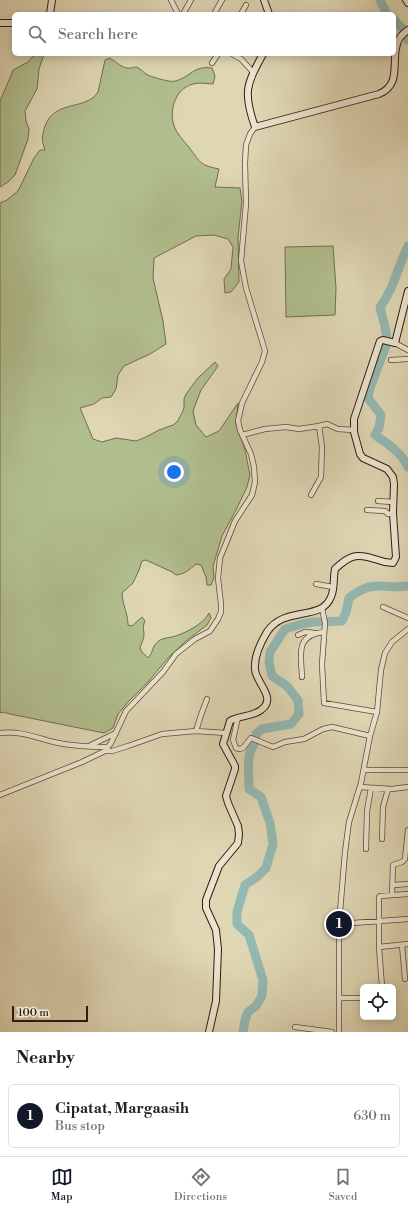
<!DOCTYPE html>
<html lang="en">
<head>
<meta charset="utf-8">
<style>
  body { margin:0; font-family:"Libre Bodoni",serif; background:#f2f2f2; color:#202124 }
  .controls { position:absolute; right:12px; bottom:12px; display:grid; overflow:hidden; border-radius:6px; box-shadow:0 2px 10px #0003 }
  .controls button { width:36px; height:36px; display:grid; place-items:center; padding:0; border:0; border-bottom:1px solid #e0e0e0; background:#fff; color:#202124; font:20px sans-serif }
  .scale { position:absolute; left:12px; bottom:10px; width:76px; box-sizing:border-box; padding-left:4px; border:2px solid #341b0e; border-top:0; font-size:11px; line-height:14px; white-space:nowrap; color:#341b0e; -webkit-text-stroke:3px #eae4ce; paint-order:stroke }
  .you { position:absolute; left:174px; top:472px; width:14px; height:14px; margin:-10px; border:3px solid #fff; border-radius:50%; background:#1a73e8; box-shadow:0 0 0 6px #1a73e833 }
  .badge { display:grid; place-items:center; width:26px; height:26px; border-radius:50%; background:#111827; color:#fff; font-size:13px; font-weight:700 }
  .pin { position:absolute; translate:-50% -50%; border:2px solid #fff; box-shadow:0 1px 4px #0006 }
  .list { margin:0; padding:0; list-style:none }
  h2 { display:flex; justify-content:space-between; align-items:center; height:52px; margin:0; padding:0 16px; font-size:17px }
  h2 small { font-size:13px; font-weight:400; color:#757577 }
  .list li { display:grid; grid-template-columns:26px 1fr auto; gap:12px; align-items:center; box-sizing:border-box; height:64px; margin:0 8px 8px; padding:0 8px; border:1px solid #e0e0e0; border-radius:6px }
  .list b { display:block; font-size:15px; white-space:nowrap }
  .list p { margin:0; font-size:13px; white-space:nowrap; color:#757577 }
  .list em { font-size:13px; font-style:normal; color:#757577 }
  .icon { flex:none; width:22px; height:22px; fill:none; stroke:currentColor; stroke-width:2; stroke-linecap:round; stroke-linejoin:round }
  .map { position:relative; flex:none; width:408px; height:1032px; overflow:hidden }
  .search { position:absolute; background:#fff; box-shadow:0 2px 10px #0003; left:12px; right:12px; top:12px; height:44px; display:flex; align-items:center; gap:10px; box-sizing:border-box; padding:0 14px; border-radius:6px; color:#757577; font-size:15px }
  .sheet { height:124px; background:#fff }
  nav { display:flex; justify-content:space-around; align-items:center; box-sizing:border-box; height:56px; border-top:1px solid #e0e0e0; background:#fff; font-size:11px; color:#757577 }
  nav a { display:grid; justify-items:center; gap:2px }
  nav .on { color:#111827 }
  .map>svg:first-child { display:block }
  .green { fill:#b1be8e; stroke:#726c4e }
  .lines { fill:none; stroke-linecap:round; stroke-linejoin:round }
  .river { stroke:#94b8b2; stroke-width:9 }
  .street-casing { stroke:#5f4a38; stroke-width:6 }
  .secondary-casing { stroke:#341b0e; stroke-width:8 }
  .street { stroke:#eae4ce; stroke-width:4.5 }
  .secondary { stroke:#eae4ce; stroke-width:6 }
</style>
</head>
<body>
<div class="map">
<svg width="408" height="1032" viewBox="0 0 408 1032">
  <rect width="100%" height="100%" fill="#dfd6b4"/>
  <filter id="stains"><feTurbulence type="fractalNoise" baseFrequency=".005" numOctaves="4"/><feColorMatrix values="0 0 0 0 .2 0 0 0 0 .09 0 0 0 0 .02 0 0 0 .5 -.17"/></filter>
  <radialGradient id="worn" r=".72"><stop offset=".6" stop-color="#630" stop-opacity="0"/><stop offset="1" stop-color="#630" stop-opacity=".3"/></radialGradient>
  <path class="green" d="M35,54H45L43,57L39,69L37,89L25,111L26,121L29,129L28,139L15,175L8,182L0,187V101C4,91 9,81 13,70L28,62Z
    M109,58C115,60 120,67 127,68C130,69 133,67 136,67C140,68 143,72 146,74C151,77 171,83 176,81C190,77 194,65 212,68L215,76L213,84C209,84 205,83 201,83C178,83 168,106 174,126C177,134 183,140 188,146C200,161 198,165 219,169L215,187L240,188L242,201L238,237L239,282L231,292L225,293L224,279L231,269L233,247L228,239L214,235L196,236L154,258L153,278L163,321L166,344L150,354L124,366L118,375L116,389L111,397L102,398L94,404L80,408L93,439L102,442L116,438L136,441L146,437L159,430L173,425L177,422L182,413L184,408V399L186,394L198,378L215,362L218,366L201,390L193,411L196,425L206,437L219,431L238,403L236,424L245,450L250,475L247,487L236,510L222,536L213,566L214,578L211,585H207L206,577L201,565L196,564C189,570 185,574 176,575L172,572L146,560L142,561L139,570L133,583L122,593C122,604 128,613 128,625L132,626L142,617L145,621C142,627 144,629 144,635C144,639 141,644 140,648L142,652L148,658C154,652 151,646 160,640C164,638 168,638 172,637C184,634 204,624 209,613L211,618L207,625L186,641L167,659L148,682L128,702L118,714L113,728L104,733L10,714L3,712L0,713V203L7,200L18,191L34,158L40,150H45C41,139 42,137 45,126C55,99 86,111 98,92L105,60Z
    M333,246L336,288L335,315L286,317L285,247Z"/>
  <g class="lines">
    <path class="river" d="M380,0L387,14
      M394,20L402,28L408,40
      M408,246C398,266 394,289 380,307C382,317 388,334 387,343L370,388L368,398L381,415L379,428L375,435C388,444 401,452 408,467
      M243,1032L245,1020L248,1012L256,1006L262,996L263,980L249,935L237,924V912L245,885L257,877L266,868L273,844L270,823L261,797L249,789C249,778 247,763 250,752C254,744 255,745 256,734L262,729L291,724L299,714L298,700L287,686L272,676L269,662L270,652L285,629L302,624L313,622L342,621L346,612L349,598C354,594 360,590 366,588C379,583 395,589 408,586"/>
    <defs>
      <path id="street" d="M171,0L178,14
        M183,14L191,0
        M214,14L222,0
        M241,14L246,5
        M232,54L241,59L253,72
        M212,63L218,54
        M395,343L408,350
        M391,360L408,359
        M242,435L265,429L286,427L299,429L319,426
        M311,495L321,477L322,447L319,426L327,424L338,429L354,430
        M378,501L393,502
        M367,510L385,511L388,514L393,513
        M316,584L333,587
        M383,607L408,618
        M322,608L325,623L322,664L324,703L377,712
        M298,635L305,632L315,633
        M302,677C301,654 295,635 324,632
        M238,717L233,740L236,748L240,749L243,748L251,738L273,747L285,742L304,739L323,729L332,727L370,736
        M196,731L201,715L207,699
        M0,733C20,730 39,739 58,743C74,746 92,747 108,747
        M91,745L116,733
        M105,751H112L128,746L162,734L196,731L226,733
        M364,770H408
        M360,787L392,789L408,787
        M0,795L82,762L105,751L111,743L126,711L163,672L176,654L195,639L210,631L218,619L221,612V604L218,578L220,558L235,521L252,495L255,482L254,467L251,454L240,430L238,421L242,403L262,362L265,351L246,288L241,261L246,204L245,163L246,145L250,134L255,127
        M382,839L383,807L388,789
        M366,849L367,811L371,788
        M393,885L408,884
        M392,895L393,865L402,862L405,859L408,830
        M339,924L408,919
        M402,945L405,979
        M379,947L408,944
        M382,987L379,947V897L380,896L408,894
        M340,998H363
        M295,1027L332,1032
        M339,1032V924L345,852L349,822L361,783L370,736L377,712L381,670L385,653L392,642L408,629"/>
      <path id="secondary" d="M264,0L269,14
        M406,0L408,3
        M50,14L52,0
        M0,23H14
        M263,54C246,85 243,93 255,127L379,94C403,84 390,60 398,41C400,36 404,33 408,30
        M209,1032L216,1001L218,949L216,930L206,908V900L219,866L238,843L239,834L238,826L228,803L226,796L235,769V766L223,744L230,721C240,715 252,717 261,710C278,698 255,682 255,669C254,657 261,642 267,632C285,605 321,622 331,597C335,588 333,578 335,569C351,554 358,553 378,560C383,562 387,563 393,563L396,557L393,513L394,484L393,477L387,469L363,458L360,454L354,432V419L380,341L383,340L395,343L408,291"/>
    </defs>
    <use href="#street" class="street-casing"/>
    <use href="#secondary" class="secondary-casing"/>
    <use href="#street" class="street"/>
    <use href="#secondary" class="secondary"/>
  </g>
  <rect width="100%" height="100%" filter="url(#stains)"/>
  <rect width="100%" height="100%" fill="url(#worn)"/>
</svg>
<div class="controls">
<button><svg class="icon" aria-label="locate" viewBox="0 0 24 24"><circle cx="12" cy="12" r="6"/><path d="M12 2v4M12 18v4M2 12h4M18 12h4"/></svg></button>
</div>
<div class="scale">100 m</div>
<div class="you"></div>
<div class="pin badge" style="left:339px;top:924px">1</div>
<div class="search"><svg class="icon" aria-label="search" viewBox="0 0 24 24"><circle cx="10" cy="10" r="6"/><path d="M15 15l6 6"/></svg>Search here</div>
</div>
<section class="sheet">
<h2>Nearby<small></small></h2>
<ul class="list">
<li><span class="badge">1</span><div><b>Cipatat, Margaasih</b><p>Bus stop</p></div><em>630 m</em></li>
</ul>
</section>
<nav>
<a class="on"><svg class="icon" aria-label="map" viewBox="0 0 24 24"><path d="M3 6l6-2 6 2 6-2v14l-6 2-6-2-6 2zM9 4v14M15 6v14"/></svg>Map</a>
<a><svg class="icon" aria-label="directions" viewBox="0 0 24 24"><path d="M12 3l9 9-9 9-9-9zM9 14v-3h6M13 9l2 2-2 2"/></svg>Directions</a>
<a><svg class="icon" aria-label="saved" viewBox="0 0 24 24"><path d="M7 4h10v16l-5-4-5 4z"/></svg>Saved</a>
</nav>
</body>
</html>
